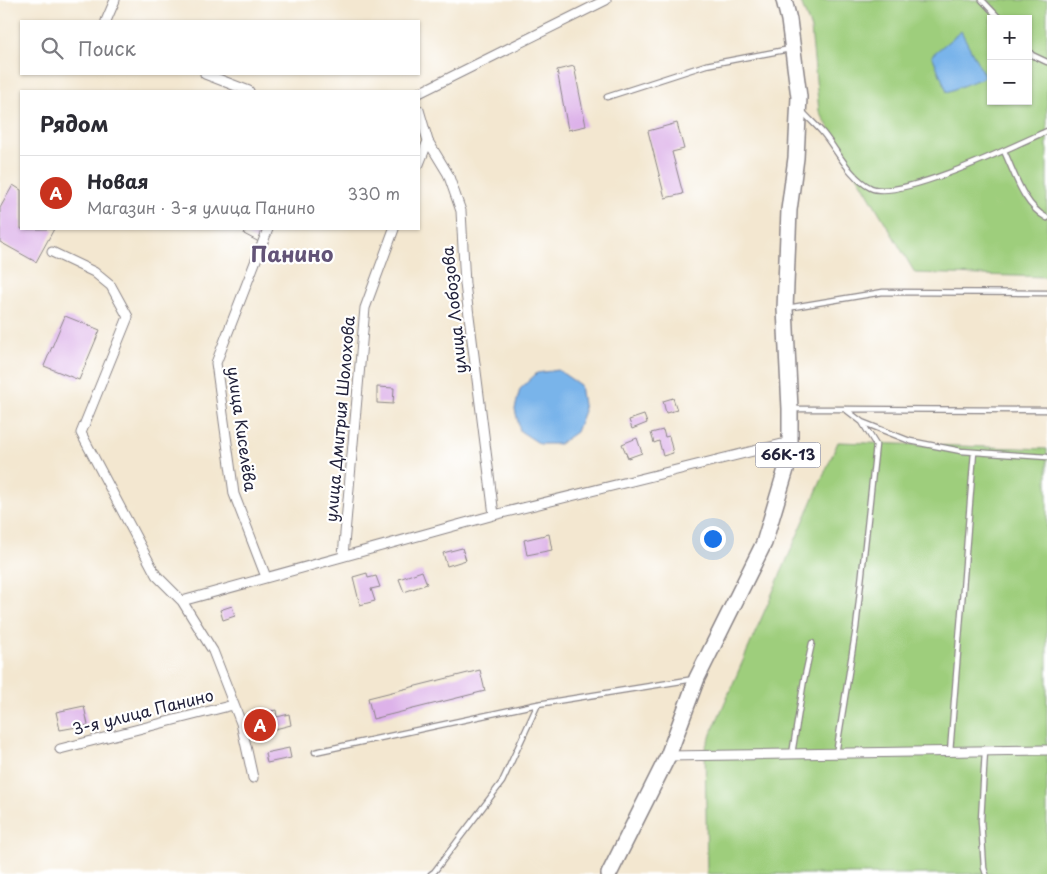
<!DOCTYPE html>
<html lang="ru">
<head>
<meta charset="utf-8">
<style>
  body { margin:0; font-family:"Playpen Sans",sans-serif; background:#f7f7f7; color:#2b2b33 }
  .controls { position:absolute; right:15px; top:15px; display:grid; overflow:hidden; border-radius:0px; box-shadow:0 1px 4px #0004 }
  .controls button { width:45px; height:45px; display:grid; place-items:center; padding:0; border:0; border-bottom:1px solid #e1e1e2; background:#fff; color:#2b2b33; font:25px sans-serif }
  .you { position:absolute; left:712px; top:538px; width:18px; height:18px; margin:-12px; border:4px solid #fff; border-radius:50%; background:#1a73e8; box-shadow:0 0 0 8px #1a73e833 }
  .badge { display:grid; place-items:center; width:32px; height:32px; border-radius:50%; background:#c8321e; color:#fff; font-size:16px; font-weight:700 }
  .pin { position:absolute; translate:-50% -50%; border:2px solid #fff; box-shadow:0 1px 5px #0006 }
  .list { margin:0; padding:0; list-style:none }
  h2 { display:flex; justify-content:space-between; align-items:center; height:65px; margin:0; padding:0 20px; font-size:21px }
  h2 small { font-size:16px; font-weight:400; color:#7c7c81 }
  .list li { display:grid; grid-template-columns:32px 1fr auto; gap:15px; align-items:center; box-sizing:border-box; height:75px; padding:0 20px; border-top:1px solid #e1e1e2 }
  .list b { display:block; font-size:19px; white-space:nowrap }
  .list p { margin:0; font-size:16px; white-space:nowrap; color:#7c7c81 }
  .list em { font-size:16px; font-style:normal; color:#7c7c81 }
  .icon { flex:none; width:28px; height:28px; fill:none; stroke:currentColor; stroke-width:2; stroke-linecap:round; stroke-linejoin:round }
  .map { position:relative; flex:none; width:1047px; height:874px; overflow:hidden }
  .search { position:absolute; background:#fff; box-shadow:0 1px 4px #0004; left:20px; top:20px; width:400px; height:55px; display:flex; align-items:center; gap:12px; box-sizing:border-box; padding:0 18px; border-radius:0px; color:#7c7c81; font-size:19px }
  .panel { position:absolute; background:#fff; box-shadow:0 1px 4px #0004; left:20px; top:90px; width:400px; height:140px; border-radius:0px }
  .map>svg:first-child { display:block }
  .green { fill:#9ece7c; stroke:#60785c; fill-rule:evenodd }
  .water { fill:#79b4ea; stroke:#4e6b92 }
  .building { fill:#ddb2e9 }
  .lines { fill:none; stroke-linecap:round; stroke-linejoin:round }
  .service-casing { stroke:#8a8486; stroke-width:7 }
  .minor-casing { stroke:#8a8486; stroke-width:11 }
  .primary-casing { stroke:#8a8486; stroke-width:18 }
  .service { stroke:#fff; stroke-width:4.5 }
  .minor { stroke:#fff; stroke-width:9 }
  .primary { stroke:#fff; stroke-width:15 }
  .labels { text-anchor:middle; stroke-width:4.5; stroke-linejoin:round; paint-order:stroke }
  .shield { fill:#fff; stroke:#646476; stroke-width:1 }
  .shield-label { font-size:15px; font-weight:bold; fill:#22223b }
  .street-label { font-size:16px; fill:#22223b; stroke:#fff }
  .district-label { font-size:21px; font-weight:bold; fill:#635478; stroke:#fff }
</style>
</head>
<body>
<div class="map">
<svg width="1047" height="874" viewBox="0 0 1047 874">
  <rect width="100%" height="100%" fill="#fff"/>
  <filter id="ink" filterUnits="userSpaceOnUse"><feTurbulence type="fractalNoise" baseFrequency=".02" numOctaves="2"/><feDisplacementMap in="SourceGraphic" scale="10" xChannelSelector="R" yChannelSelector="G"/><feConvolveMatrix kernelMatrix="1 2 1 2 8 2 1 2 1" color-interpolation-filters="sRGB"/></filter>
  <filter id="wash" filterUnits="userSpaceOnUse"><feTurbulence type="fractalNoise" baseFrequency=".0096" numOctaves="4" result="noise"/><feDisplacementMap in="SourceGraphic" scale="20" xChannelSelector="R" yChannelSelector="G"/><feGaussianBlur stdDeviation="1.12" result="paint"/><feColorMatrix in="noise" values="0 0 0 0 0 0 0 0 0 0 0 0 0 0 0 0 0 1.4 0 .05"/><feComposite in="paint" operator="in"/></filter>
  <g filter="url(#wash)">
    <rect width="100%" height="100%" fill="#f3e7d0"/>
    <path class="green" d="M800,0H1047V277L915,273L819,111L811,29ZM991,19H1028V101H991Z
      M838,442L1047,449V874H707L705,748Z"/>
    <path class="water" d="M961,31L985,77L947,92L932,55Z
      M558,370L580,385L584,411L576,432L559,444H540L520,431L515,409L520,389L537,373Z"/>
    <g id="blocks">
      <path class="building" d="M574,66L586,126L568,130L557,70Z
        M677,123L684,149L672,152L683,194L665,198L648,131Z
        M13,185L21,190V229H54L36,262L0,242V208Z
        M246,229H265L259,242L244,234Z
        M65,316L100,330L79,380L44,366Z
        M377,387L394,388L393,404L377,403Z
        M673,398L677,410L666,413L663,401Z
        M644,415L647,423L632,429L629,420Z
        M663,430L665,437L669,436L673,453L663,456L659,441L654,443L651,433Z
        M637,438L642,453L628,458L622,444Z
        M549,534L552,550L527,555L524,540Z
        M462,548L466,560L447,566L443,553Z
        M422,571L427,584L404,592L399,579Z
        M367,573L368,578L376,576L380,587L371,589L375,601L360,605L353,577Z
        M232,606L235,616L223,620L220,610Z
        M480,670L485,691L373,719L368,698Z
        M84,706L88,725L60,730L56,712Z
        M276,710L277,717L289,714L291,725L267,731L263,716L266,734L253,736L249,716Z
        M289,748L291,758L267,763L265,753Z"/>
    </g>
  </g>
  <g filter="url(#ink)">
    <use href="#blocks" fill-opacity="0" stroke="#8a8486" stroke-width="1"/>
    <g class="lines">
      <defs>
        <path id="service" d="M982,0L1000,19
          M1028,50L1032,55L1047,62
          M607,97L706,65L790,49
          M802,111C809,119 816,125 823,133C837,150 850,178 871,188C899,201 1016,145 1047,131
          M1004,151C1015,174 1023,205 1047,218
          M787,308L883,292L1047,293
          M792,409H845L862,422L910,441L961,451L1047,457
          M846,409L1047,410
          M985,751L981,820L984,868L986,874
          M315,752L538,704L694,679
          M950,752L974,452
          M792,754L804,680L812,643
          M836,754L856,628L876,445L862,422
          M431,874L434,872L502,782L538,704"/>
        <path id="minor" d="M106,21L115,0
          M205,74L249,91
          M419,93L606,0
          M419,110L428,141L448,174L461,211L465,284L494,515
          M419,164L428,141
          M52,252L94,272L111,286L128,317L81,433L156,575L182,601L494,515L790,442
          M343,556L365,308L394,229
          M266,577L234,494L216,363L268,229
          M182,601L213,651L241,723L253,778
          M60,749L233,705
          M668,756L1047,750"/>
        <path id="primary" d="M609,874L668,756L697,678L764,543L787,466L790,442V409L785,309L789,210L796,158L799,97L789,20L784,0"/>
      </defs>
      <use href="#service" class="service-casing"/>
      <use href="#minor" class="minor-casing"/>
      <use href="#primary" class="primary-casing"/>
      <use href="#service" class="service"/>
      <use href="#minor" class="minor"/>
      <use href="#primary" class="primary"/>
    </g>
  </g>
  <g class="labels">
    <rect class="shield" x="755.5" y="442.5" width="65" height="25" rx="4"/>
    <g class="shield-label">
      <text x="788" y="460">66К-13</text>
    </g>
    <g class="street-label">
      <text transform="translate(454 310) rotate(-96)" y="6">улица Лобозова</text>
      <text transform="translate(340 419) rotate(-85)" y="6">улица Дмитрия Шолохова</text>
      <text transform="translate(242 429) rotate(82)" y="6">улица Киселёва</text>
      <text transform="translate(143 712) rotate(-14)" y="6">3-я улица Панино</text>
    </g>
    <g class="district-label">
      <text x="292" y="262">Панино</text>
    </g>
  </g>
</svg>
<div class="controls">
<button>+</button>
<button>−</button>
</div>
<div class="you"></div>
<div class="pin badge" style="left:260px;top:725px">A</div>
<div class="search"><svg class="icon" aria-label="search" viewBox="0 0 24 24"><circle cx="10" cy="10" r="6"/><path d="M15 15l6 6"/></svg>Поиск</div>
<section class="panel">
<h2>Рядом<small></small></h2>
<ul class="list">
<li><span class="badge">A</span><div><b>Новая</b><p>Магазин · 3-я улица Панино</p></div><em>330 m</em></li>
</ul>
</section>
</div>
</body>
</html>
